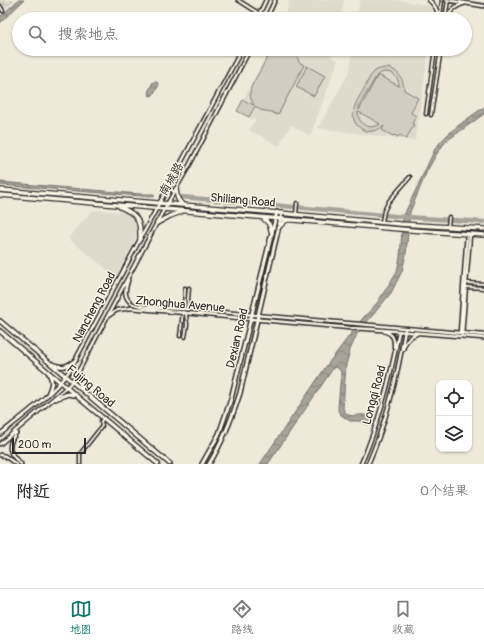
<!DOCTYPE html>
<html lang="zh">
<head>
<meta charset="utf-8">
<style>
  body { margin:0; font-family:Pangolin,"LXGW WenKai TC",sans-serif; background:#f7f7f7; color:#2b2b33 }
  .controls { position:absolute; right:12px; bottom:12px; display:grid; overflow:hidden; border-radius:8px; box-shadow:0 1px 3px #0004 }
  .controls button { width:36px; height:36px; display:grid; place-items:center; padding:0; border:0; border-bottom:1px solid #e1e1e2; background:#fff; color:#2b2b33; font:20px sans-serif }
  .scale { position:absolute; left:12px; bottom:10px; width:74px; box-sizing:border-box; padding-left:4px; border:2px solid #2b2b2b; border-top:0; font-size:11px; line-height:14px; white-space:nowrap; color:#2b2b2b; -webkit-text-stroke:3px #fcf5e5; paint-order:stroke }
  .list { margin:0; padding:0; list-style:none }
  h2 { display:flex; justify-content:space-between; align-items:center; height:52px; margin:0; padding:0 16px; font-size:17px }
  h2 small { font-size:13px; font-weight:400; color:#7c7c81 }
  .icon { flex:none; width:22px; height:22px; fill:none; stroke:currentColor; stroke-width:2; stroke-linecap:round; stroke-linejoin:round }
  .map { position:relative; flex:none; width:484px; height:464px; overflow:hidden }
  .search { position:absolute; background:#fff; box-shadow:0 1px 3px #0004; left:12px; right:12px; top:12px; height:44px; display:flex; align-items:center; gap:10px; box-sizing:border-box; padding:0 14px; border-radius:22px; color:#7c7c81; font-size:15px }
  .sheet { height:124px; background:#fff }
  nav { display:flex; justify-content:space-around; align-items:center; box-sizing:border-box; height:56px; border-top:1px solid #e1e1e2; background:#fff; font-size:11px; color:#7c7c81 }
  nav a { display:grid; justify-items:center; gap:2px }
  nav .on { color:#0f766e }
  .map>svg:first-child { display:block }
  .built { fill:#e0dacc }
  .industrial { fill:url(#industrial-grid) }
  .pitch { fill:#d2cdc0; stroke:#7e7c76; fill-rule:evenodd }
  .water { fill:url(#water-waves); stroke:#75736d }
  .lines { fill:none; stroke-linecap:round; stroke-linejoin:round }
  .river { stroke:#a6a399; stroke-width:4.5 }
  .minor-casing { stroke:#2b2b2b; stroke-width:5 }
  .tertiary-casing { stroke:#2b2b2b; stroke-width:5.5 }
  .secondary-casing { stroke:#2b2b2b; stroke-width:6 }
  .trunk-casing { stroke:#2b2b2b; stroke-width:6 }
  .minor { stroke:#fcf5e5; stroke-width:2 }
  .tertiary { stroke:#fcf5e5; stroke-width:2.5 }
  .secondary { stroke:#fcf5e5; stroke-width:3 }
  .trunk { stroke:#fcf5e5; stroke-width:3.5 }
  .labels { text-anchor:middle; stroke-width:3; stroke-linejoin:round; paint-order:stroke }
  .street-label { font-size:12px; fill:#2b2b2b; stroke:#fcf5e5 }
</style>
</head>
<body>
<div class="map">
<svg width="484" height="464" viewBox="0 0 484 464">
  <defs>
    <pattern id="industrial-grid" width="8" height="8" patternUnits="userSpaceOnUse"><rect width="8" height="8" fill="#e0dacc"/><path d="M0 4h8M4 0v8" fill="none" stroke="#c0bbaf"/></pattern>
    <pattern id="water-waves" width="16" height="10" patternUnits="userSpaceOnUse"><rect width="16" height="10" fill="#a6a399"/><path d="M0 5q4-4 8 0t8 0" fill="none" stroke="#87857d"/></pattern>
  </defs>
  <rect width="100%" height="100%" fill="#efe9da"/>
  <filter id="ink" filterUnits="userSpaceOnUse"><feTurbulence type="fractalNoise" baseFrequency=".025" numOctaves="2"/><feDisplacementMap in="SourceGraphic" scale="8" xChannelSelector="R" yChannelSelector="G"/><feConvolveMatrix kernelMatrix="1 2 1 2 8 2 1 2 1" color-interpolation-filters="sRGB"/></filter>
  <g filter="url(#ink)">
    <path class="built" d="M289,0H344L341,19H285Z
      M360,0H396L427,5L431,8L432,10V19H357Z
      M271,49H334L331,57L338,60L314,126L310,136L291,125L279,146L249,130L255,120L237,111Z
      M352,49H429L415,140L413,141L318,128L347,76L350,68Z
      M93,210L138,213L141,228L116,277L68,238Z"/>
    <path class="industrial" d="M0,0H15L0,14Z"/>
    <path class="pitch" d="M275,49C287,49 295,48 299,62L304,65L278,115L271,112L260,110L255,106L249,117L237,111L243,100L254,105L251,99L250,94L251,87L269,54Z
      M307,66L325,76L314,96L296,87Z
      M384,68C396,67 404,78 404,90L418,98L411,113L416,116L412,124L414,125L406,139L400,135L398,137L394,135L393,136L382,130L384,126C378,130 373,132 366,131C362,130 359,127 356,124C348,112 359,98 365,87C367,83 369,77 373,73C375,70 380,69 384,68ZM384,72C393,72 399,77 399,86L378,75L359,110V106L377,75ZM358,112H359L380,124C369,131 358,124 358,112Z"/>
    <path class="water" d="M18,0H24L0,23V17Z
      M153,82H157L159,85L153,95L150,96L148,92Z
      M484,107V114L448,140L443,145L436,155L427,171L410,212L406,254L402,271L391,293L357,334L350,350L346,365L343,408C349,424 362,408 371,419L369,425L359,421H350L341,415L338,411V408L341,372L338,368L334,367L268,464H260L327,365L362,319L377,303L391,281L397,271L400,257L403,217L435,149C448,131 466,120 484,107Z
      M0,182L140,194H154V197L0,185Z"/>
    <g class="lines">
      <path class="river" d="M181,197L406,217L484,222"/>
      <defs>
        <path id="minor" d="M238,0L260,14
          M0,6L3,11
          M440,17L442,0
          M445,19L448,0
          M426,114L435,49
          M431,115L441,49
          M296,214L297,203
          M382,222L384,211L389,201L410,177
          M448,227L449,217
          M466,283L484,284
          M466,287L484,288
          M184,309L185,288
          M187,309L189,288
          M180,336L183,312
          M185,337L187,325L186,313
          M80,464V454L102,426L101,421L104,418"/>
        <path id="tertiary" d="M429,0C435,5 438,11 440,19
          M446,0L484,6
          M257,19L266,0
          M266,19L275,0
          M446,19C451,10 455,6 465,3
          M168,188L175,192
          M128,280C127,285 124,291 126,295C126,298 129,301 131,303C141,309 174,308 187,309L484,335
          M108,316L117,310L131,308L350,328L369,329L484,338
          M384,331C392,334 395,337 394,347
          M460,333L467,234
          M462,334L470,234
          M403,349C405,341 410,336 418,333
          M16,433C6,446 9,454 21,464
          M0,434C23,416 53,394 70,370L242,49
          M0,444L60,393L69,385L77,374L161,215L190,164L250,49
          M0,455L5,456L16,464
          M361,464C380,421 391,376 399,331
          M368,464C386,423 398,374 405,330"/>
        <path id="secondary" d="M0,321L170,464
          M0,331L73,393L158,464
          M53,364C62,369 68,366 76,360
          M79,370C77,379 80,385 85,392
          M48,394C51,387 54,381 49,374
          M55,399L68,394L73,395
          M202,464L219,434L231,399L277,212
          M209,464C223,442 232,418 240,393L282,213"/>
        <path id="trunk" d="M176,189C177,196 177,200 182,204
          M0,190L290,214L400,224L484,229
          M0,195L411,230L484,235
          M120,207C137,214 141,220 140,239
          M263,218L269,224L272,233
          M157,223L170,216L181,212
          M278,228L285,221L288,220"/>
      </defs>
      <use href="#minor" class="minor-casing"/>
      <use href="#tertiary" class="tertiary-casing"/>
      <use href="#secondary" class="secondary-casing"/>
      <use href="#trunk" class="trunk-casing"/>
      <use href="#minor" class="minor"/>
      <use href="#tertiary" class="tertiary"/>
      <use href="#secondary" class="secondary"/>
      <use href="#trunk" class="trunk"/>
    </g>
  </g>
  <g class="labels">
    <g class="street-label">
      <text transform="translate(171 179) rotate(-60)" y="4">南城路</text>
      <text transform="translate(243 200) rotate(5)" y="4">Shiliang Road</text>
      <text transform="translate(180 304) rotate(5)" y="4">Zhonghua Avenue</text>
      <text transform="translate(94 307) rotate(-62)" y="4">Nancheng Road</text>
      <text transform="translate(237 338) rotate(-77)" y="4">Dexian Road</text>
      <text transform="translate(91 386) rotate(40)" y="4">Fujing Road</text>
      <text transform="translate(374 395) rotate(-75)" y="4">Longqi Road</text>
    </g>
  </g>
</svg>
<div class="controls">
<button><svg class="icon" aria-label="locate" viewBox="0 0 24 24"><circle cx="12" cy="12" r="6"/><path d="M12 2v4M12 18v4M2 12h4M18 12h4"/></svg></button>
<button><svg class="icon" aria-label="layers" viewBox="0 0 24 24"><path d="M12 4l9 5-9 5-9-5zM3 14l9 5 9-5"/></svg></button>
</div>
<div class="scale">200 m</div>
<div class="search"><svg class="icon" aria-label="search" viewBox="0 0 24 24"><circle cx="10" cy="10" r="6"/><path d="M15 15l6 6"/></svg>搜索地点</div>
</div>
<section class="sheet">
<h2>附近<small>0个结果</small></h2>
<ul class="list">
</ul>
</section>
<nav>
<a class="on"><svg class="icon" aria-label="map" viewBox="0 0 24 24"><path d="M3 6l6-2 6 2 6-2v14l-6 2-6-2-6 2zM9 4v14M15 6v14"/></svg>地图</a>
<a><svg class="icon" aria-label="directions" viewBox="0 0 24 24"><path d="M12 3l9 9-9 9-9-9zM9 14v-3h6M13 9l2 2-2 2"/></svg>路线</a>
<a><svg class="icon" aria-label="saved" viewBox="0 0 24 24"><path d="M7 4h10v16l-5-4-5 4z"/></svg>收藏</a>
</nav>
</body>
</html>
